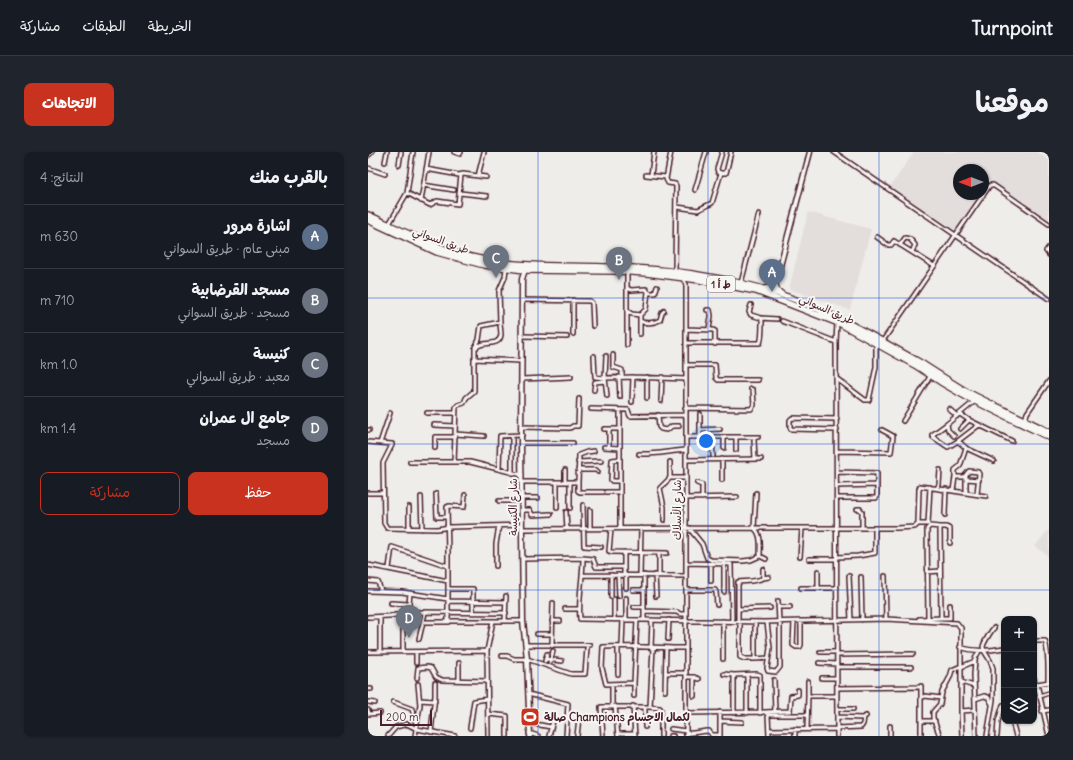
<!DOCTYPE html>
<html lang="ar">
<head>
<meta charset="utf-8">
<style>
  body { margin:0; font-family:Delius,"Playpen Sans Arabic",sans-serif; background:#20242c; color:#f1f3f6; direction:rtl }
  .controls { position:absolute; right:12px; bottom:12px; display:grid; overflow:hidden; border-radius:8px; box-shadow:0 1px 3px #0004 }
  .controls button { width:36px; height:36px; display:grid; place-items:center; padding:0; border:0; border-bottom:1px solid #363941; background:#171b24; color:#f1f3f6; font:20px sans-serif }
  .compass { position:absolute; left:585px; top:12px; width:36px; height:36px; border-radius:50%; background:#171b24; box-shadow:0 1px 3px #0004; rotate:270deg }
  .scale { position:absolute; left:12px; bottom:10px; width:52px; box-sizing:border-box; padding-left:4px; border:2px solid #4a1f2b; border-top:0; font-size:11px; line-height:14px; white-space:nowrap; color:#4a1f2b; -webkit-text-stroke:3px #f6f6f2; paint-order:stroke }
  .you { position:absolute; left:338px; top:289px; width:14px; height:14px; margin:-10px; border:3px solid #fff; border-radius:50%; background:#1a73e8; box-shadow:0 0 0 6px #1a73e833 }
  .badge { display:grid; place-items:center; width:26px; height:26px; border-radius:50%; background:#c8321e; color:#fff; font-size:13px; font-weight:700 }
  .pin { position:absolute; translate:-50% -33px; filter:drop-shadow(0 1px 2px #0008) }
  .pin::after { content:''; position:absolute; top:21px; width:14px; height:12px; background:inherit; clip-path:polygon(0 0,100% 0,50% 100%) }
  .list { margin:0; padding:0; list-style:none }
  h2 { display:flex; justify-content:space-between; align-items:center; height:52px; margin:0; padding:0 16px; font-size:17px }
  h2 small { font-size:13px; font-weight:400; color:#9ea1a6 }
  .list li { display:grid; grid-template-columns:26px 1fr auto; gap:12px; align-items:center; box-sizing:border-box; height:64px; padding:0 16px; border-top:1px solid #363941 }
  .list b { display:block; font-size:15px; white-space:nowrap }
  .list p { margin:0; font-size:13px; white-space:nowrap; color:#9ea1a6 }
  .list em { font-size:13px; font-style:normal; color:#9ea1a6 }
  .actions { display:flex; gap:8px; padding:12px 16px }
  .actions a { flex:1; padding:9px 0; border:1px solid #c8321e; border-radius:8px; text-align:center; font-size:14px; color:#c8321e }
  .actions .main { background:#c8321e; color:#fff }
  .icon { flex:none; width:22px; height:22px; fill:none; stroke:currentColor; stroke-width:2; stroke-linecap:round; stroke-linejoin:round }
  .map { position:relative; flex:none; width:681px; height:584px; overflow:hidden; direction:ltr; border-radius:8px }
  header { display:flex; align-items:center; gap:24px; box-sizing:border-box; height:56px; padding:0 20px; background:#171b24; border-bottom:1px solid #363941 }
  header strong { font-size:19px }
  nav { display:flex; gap:22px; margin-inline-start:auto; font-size:14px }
  .intro { display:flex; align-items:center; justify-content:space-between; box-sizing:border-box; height:96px; padding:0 24px }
  h1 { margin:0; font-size:28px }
  .button { padding:10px 18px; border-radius:8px; background:#c8321e; color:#fff; font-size:14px; font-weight:700 }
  main { display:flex; gap:24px; padding:0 24px }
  aside { flex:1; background:#171b24; border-radius:8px; box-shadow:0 1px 3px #0004 }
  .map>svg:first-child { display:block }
  .built { fill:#e3dedc }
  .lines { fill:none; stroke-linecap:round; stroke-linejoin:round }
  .minor-casing { stroke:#4a1f2b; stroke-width:6 }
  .major-casing { stroke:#4a1f2b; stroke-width:7 }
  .highway-casing { stroke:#4a1f2b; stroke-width:8 }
  .minor { stroke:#f6f6f2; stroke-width:3 }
  .major { stroke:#f6f6f2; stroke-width:4 }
  .highway { stroke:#f6f6f2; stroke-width:5.5 }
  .grid { fill:none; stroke:#1d4ed8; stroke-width:1; stroke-opacity:0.55 }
  .labels { text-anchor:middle; stroke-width:4; stroke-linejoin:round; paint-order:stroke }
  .shield { fill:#f6f6f2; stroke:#7e6067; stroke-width:1 }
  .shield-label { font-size:10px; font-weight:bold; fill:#4a1f2b }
  .street-label { font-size:11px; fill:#4a1f2b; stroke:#f6f6f2 }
  .poi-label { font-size:11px; font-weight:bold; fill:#4a1f2b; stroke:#f6f6f2; text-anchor:start }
</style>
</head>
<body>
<header>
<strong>Turnpoint</strong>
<nav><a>الخريطة</a><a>الطبقات</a><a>مشاركة</a></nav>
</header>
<div class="intro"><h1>موقعنا</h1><a class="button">الاتجاهات</a></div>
<main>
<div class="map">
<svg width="681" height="584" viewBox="0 0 681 584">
  <rect width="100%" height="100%" fill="#efedea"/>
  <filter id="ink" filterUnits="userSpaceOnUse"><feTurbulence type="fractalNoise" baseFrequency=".025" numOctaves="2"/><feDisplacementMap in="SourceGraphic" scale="8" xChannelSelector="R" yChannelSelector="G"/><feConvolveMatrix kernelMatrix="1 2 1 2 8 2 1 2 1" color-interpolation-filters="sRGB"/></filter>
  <g filter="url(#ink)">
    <path class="built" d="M546,0H669L681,8V71L622,29L615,39V18H591V42H613L587,80L521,36Z
      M440,60L503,77L482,158L421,137Z
      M681,377V405L667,394Z"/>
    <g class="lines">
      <defs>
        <path id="minor" d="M86,0L92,2L93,0
          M303,0L298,27L300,31L307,32L308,34L307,120
          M466,0L681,147
          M1,3L4,0
          M17,10L19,0
          M31,13L33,0
          M0,16L17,22
          M58,17L91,23L95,22L118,25
          M353,21H358L363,0
          M278,23L298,25
          M283,23L286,0
          M110,24L116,0
          M55,33L86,38
          M327,38L338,0
          M39,41L62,53L69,49L90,52L93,23
          M92,41L119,44
          M53,49L61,0
          M309,55L330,58L344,51L353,21L350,20L349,17L354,0
          M21,72L39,41L45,0
          M509,85L520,93H523L526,89L566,114
          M532,93L537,86L542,87L547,93L544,100
          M681,95L678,99L681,103
          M315,127L318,132V584
          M373,131L391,62
          M259,136L263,138L278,137L281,141H287L289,135
          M154,148L222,149L224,151L225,174
          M339,158H342L343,164L341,177
          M259,159L264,162L272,163V169C277,172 287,171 292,168L294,161L296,159
          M272,163L278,157L280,140
          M393,166L409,167
          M414,169L468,190
          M318,177L345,178L347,179V192
          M205,182V148
          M272,182V170
          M154,184L199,185
          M514,190L622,33H625L681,72
          M318,191H392C394,187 394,173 394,168L393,166L383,163L381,160L383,153
          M259,193V120
          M109,195C115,188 131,196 133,183C133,179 132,174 132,170
          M245,203V215L254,218V225
          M226,204L227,225L237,226L238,204
          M107,207V195L111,188L113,174L132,170L131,139L137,125L138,116
          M318,213H347L348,226L350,228H390
          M251,225L252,245
          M279,225V246
          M154,227L203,225
          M469,227L497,248H501L508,215V192
          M226,238L227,230L237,229
          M239,244L237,226L265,225L318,227
          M293,249L294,225
          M264,250L265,225
          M317,256L383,257L386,253L385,238L383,237
          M223,257L260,258L262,264L317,263
          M581,257L589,264
          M59,261H87
          M332,262V285
          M592,262L601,268L644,289
          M290,263L291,275L293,277L299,278L304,274H311
          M469,267L424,266L422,268V275L423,277L469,278
          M657,268L659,261L681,229
          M535,269L563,223
          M579,272L564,283L565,285L580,295L590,289
          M66,273L87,274
          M611,273L590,289L598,296L626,309
          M153,275L202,276L205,274H210L211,247
          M236,277H252
          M592,277L601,268
          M0,278H1
          M332,278L352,277
          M87,282L116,284
          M144,284V321
          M586,284L580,278L579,272L607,249
          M318,285H390
          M344,285L345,304
          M356,285V296
          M386,288L387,307
          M0,290L24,292V293L15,311L16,371L19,376L69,377L82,375L154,373
          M12,291L22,261
          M153,291H205
          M236,295L252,296
          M241,295V277
          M67,296V285H87
          M368,298V285
          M469,299L523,300L525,284L514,278
          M271,302C287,303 302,299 318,298
          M252,307L244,308L243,328L244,329H252
          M318,308L393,307
          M42,310H102L154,323
          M86,310L88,255L90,253L96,251L98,246L106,239V207L153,209
          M210,310L233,309
          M131,317L132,284L154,283
          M210,318H228L230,320
          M587,325V318L592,314L598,296
          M302,326H318
          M599,327L611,328
          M354,328V307
          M154,330H210V339L212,340H235
          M197,330V318
          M202,330V356
          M210,330L211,303L219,300L226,299
          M329,331L334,333V346
          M469,334L509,333
          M569,336L571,333L572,318
          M585,339L587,325H596L601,319L610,320L611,322L609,342
          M238,340H252
          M0,341H15
          M388,341L386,376H529L547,375L550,372H560L562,335
          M598,341V323
          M68,342L69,365H78
          M97,343L96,355L81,354L79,355L80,400V469H155
          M53,345L54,377
          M154,346H170
          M318,346L369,345
          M469,346H508L509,345V321L469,320
          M131,349H154
          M215,353L216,394L233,395
          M41,355V376
          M189,356V330
          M489,357H492L494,360V376
          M154,358H162L164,363L183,362
          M222,358V376
          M198,360L199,377
          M577,363L578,337
          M296,368V355L292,336L302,326V310
          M550,372L551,337L552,334L618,344
          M572,375H578L582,377V391
          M252,376V258
          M321,376L334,392L339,406L343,408L375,409L383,408L392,404L398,407
          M154,377L386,376C394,382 392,394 392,404
          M241,399L243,377
          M243,400L299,401
          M291,401V423
          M432,405L434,377
          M469,405L490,404L507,401V376
          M155,407L215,406
          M441,407H469
          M318,411L363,412L364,469
          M356,411V440
          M0,413L80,429
          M128,414V392L131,374
          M256,415H228L225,407L215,406C215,427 210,446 212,467L396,470L518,467L589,471L593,476V559
          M21,416L24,395L80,414
          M559,420L572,419
          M215,423L318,424
          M250,423L251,444
          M256,423V400
          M272,423L273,376
          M287,423L288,444
          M481,424L483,468
          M517,424L518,467
          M493,425L494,468
          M395,426L401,425
          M0,429L10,430L13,439
          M343,429V411
          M258,436V423
          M433,436H469
          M450,436V419
          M80,437H105V461
          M265,438H276
          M318,438H347L348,440L349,453
          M0,439L34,440L80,447
          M243,445V423
          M258,446V468
          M80,449L138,450
          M410,449L411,470
          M23,451L41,452L42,441
          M266,455H276
          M410,455H422
          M197,457H211
          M370,457L402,456
          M276,459L309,460L312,462H318
          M35,462V500
          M0,465L21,464L50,460L138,461
          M12,465V500
          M573,466H582V453
          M551,467L573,466L572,375L562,374L559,377L560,466
          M246,468V447
          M269,468C268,489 267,510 266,531L238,532L234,516L235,495C262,493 290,496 318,496
          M276,468V423
          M137,469L138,444
          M184,469H192
          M355,469V507
          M370,469V430C379,429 388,430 395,426V417
          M55,470H81
          M372,470V505L377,507H387V470
          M399,470L402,496L399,516L400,519L408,520L412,515V470
          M426,470L425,493L428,495H432L433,493V469
          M169,482H184
          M51,487L57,461
          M300,487L301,468
          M666,489H677C681,500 680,518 680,530
          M158,493H222
          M184,494L185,451
          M254,494L255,468
          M592,495C606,500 621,499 636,496
          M283,496L284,468
          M0,500L119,499
          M452,500H469
          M469,503L545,502
          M134,504H139L146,507H159
          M159,507L203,522H217L219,496
          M178,507L194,509
          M387,507L400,506
          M177,509L179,502
          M48,511V500
          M182,511L185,499
          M451,511L469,512
          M469,515H543
          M593,515L607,509
          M298,521H318
          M250,522V495
          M356,522L366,523
          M379,523V561
          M318,525H326L331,527
          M49,526L50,516L59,515L63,516L68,525L74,528L119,529
          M454,526H469
          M666,526L667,532H669
          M91,528V511
          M406,528L407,560
          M440,529V544
          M593,530L606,534
          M244,532V554
          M469,536L551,535
          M0,537H3
          M297,539L298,496
          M160,542L200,552L198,584
          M266,544V531
          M326,544V525
          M671,544L681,541
          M553,546L557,544L573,546
          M607,547L616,544L620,545L624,552
          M52,548L67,549
          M0,550L7,551
          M25,550L44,557L49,575
          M247,554L250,584
          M265,554L267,584
          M277,555V575
          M281,555L292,556L293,558V584
          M469,557H485
          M0,558L1,562L12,561
          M674,559L681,558
          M397,560L422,559L423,544L430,543V538
          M318,561L397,560L400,563L401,584
          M366,561V523L389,522L392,523V561
          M120,562L139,564V584
          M400,563H439
          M469,565L494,566L498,564
          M352,569L374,570
          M553,569H567
          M644,569L648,584
          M161,571L183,575
          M102,576L106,549L119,547
          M469,576L493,575L495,572L496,565
          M303,577L318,579
          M427,577V584
          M439,577L440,544H469
          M401,578L469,577
          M63,580L67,544V531
          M161,581L170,584
          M318,581C326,582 333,579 341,579L344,583H351L352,584
          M250,582H267
          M20,584L28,575L39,572L49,577L87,584
          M47,584L52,553L50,532
          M120,584L119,499L125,469
          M181,584L185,569
          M209,584L211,566
          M235,584L233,555H282L285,496
          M302,584H305
          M352,584V560
          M469,584L468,190L469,171
          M522,584V574
          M553,584V534
          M572,584L565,566V560L572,552L574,540L582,525L584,518L593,514
          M594,584L593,559L607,558
          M608,584L606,523L607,507L611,499
          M619,584L625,548V516C618,493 607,504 624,478L626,476
          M629,584L630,569L635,553
          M681,584L669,532L681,530"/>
        <path id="major" d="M157,118L154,127L153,291L155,469L159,507L162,584
          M407,133L442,0"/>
        <path id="highway" d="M0,63C37,80 72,99 112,107C162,117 214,113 264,116C304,118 345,124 384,134C445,149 502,182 556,213C570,222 584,231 599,240C626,254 654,266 681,280
          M0,68L69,100L116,113L157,118L249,119L279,121L332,128L388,139L473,172L547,213L573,230L599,245L681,285
          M397,137L402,136L407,133L409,139L413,142"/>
      </defs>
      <use href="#minor" class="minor-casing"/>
      <use href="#major" class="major-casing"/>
      <use href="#highway" class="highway-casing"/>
      <use href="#minor" class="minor"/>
      <use href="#major" class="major"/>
      <use href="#highway" class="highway"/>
    </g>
  </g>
  <path class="grid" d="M170,0V584M340,0V584M511,0V584M0,146H681M0,292H681M0,438H681"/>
  <defs>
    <symbol id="stadium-square" viewBox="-11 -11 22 22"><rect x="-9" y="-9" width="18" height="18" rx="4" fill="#c8321e" stroke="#f6f6f2"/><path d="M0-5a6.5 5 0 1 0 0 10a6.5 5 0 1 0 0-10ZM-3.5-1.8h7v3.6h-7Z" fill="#fff"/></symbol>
  </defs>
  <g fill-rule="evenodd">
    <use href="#stadium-square" x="151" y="554" width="22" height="22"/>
  </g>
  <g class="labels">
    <rect class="shield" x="339" y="124" width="28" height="16" rx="3"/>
    <g class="shield-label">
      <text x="353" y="136">ط أ 1</text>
    </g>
    <g class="street-label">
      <text transform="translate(73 88) rotate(20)" y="4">طريق السواني</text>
      <text transform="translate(459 157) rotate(24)" y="4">طريق السواني</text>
      <text transform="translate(145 355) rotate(-90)" y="4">شارع الكنيسة</text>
      <text transform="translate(309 358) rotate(-90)" y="4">شارع الأسلاك</text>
    </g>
    <g class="poi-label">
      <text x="176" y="569">صالة Champions لكمال الاجسام</text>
    </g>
  </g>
</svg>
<div class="controls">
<button>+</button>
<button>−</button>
<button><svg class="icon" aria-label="layers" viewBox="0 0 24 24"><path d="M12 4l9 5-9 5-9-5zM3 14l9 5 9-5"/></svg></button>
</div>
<svg class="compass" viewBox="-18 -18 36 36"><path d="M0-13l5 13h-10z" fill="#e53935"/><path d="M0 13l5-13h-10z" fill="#9ea1a6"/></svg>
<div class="scale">200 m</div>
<div class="you"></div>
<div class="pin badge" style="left:404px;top:140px;background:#5c6f8a">A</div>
<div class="pin badge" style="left:251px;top:128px;background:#6b7280">B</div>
<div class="pin badge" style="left:128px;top:126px;background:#6b7280">C</div>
<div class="pin badge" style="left:41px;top:486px;background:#6b7280">D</div>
</div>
<aside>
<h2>بالقرب منك<small>النتائج: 4</small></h2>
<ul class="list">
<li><span class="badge" style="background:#5c6f8a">A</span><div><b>اشارة مرور</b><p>مبنى عام · طريق السواني</p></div><em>630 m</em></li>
<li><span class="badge" style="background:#6b7280">B</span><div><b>مسجد القرضابية</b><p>مسجد · طريق السواني</p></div><em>710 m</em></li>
<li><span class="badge" style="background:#6b7280">C</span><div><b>كنيسة</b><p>معبد · طريق السواني</p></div><em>1.0 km</em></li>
<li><span class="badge" style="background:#6b7280">D</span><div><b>جامع ال عمران</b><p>مسجد</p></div><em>1.4 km</em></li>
</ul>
<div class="actions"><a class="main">حفظ</a><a>مشاركة</a></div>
</aside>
</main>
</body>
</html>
